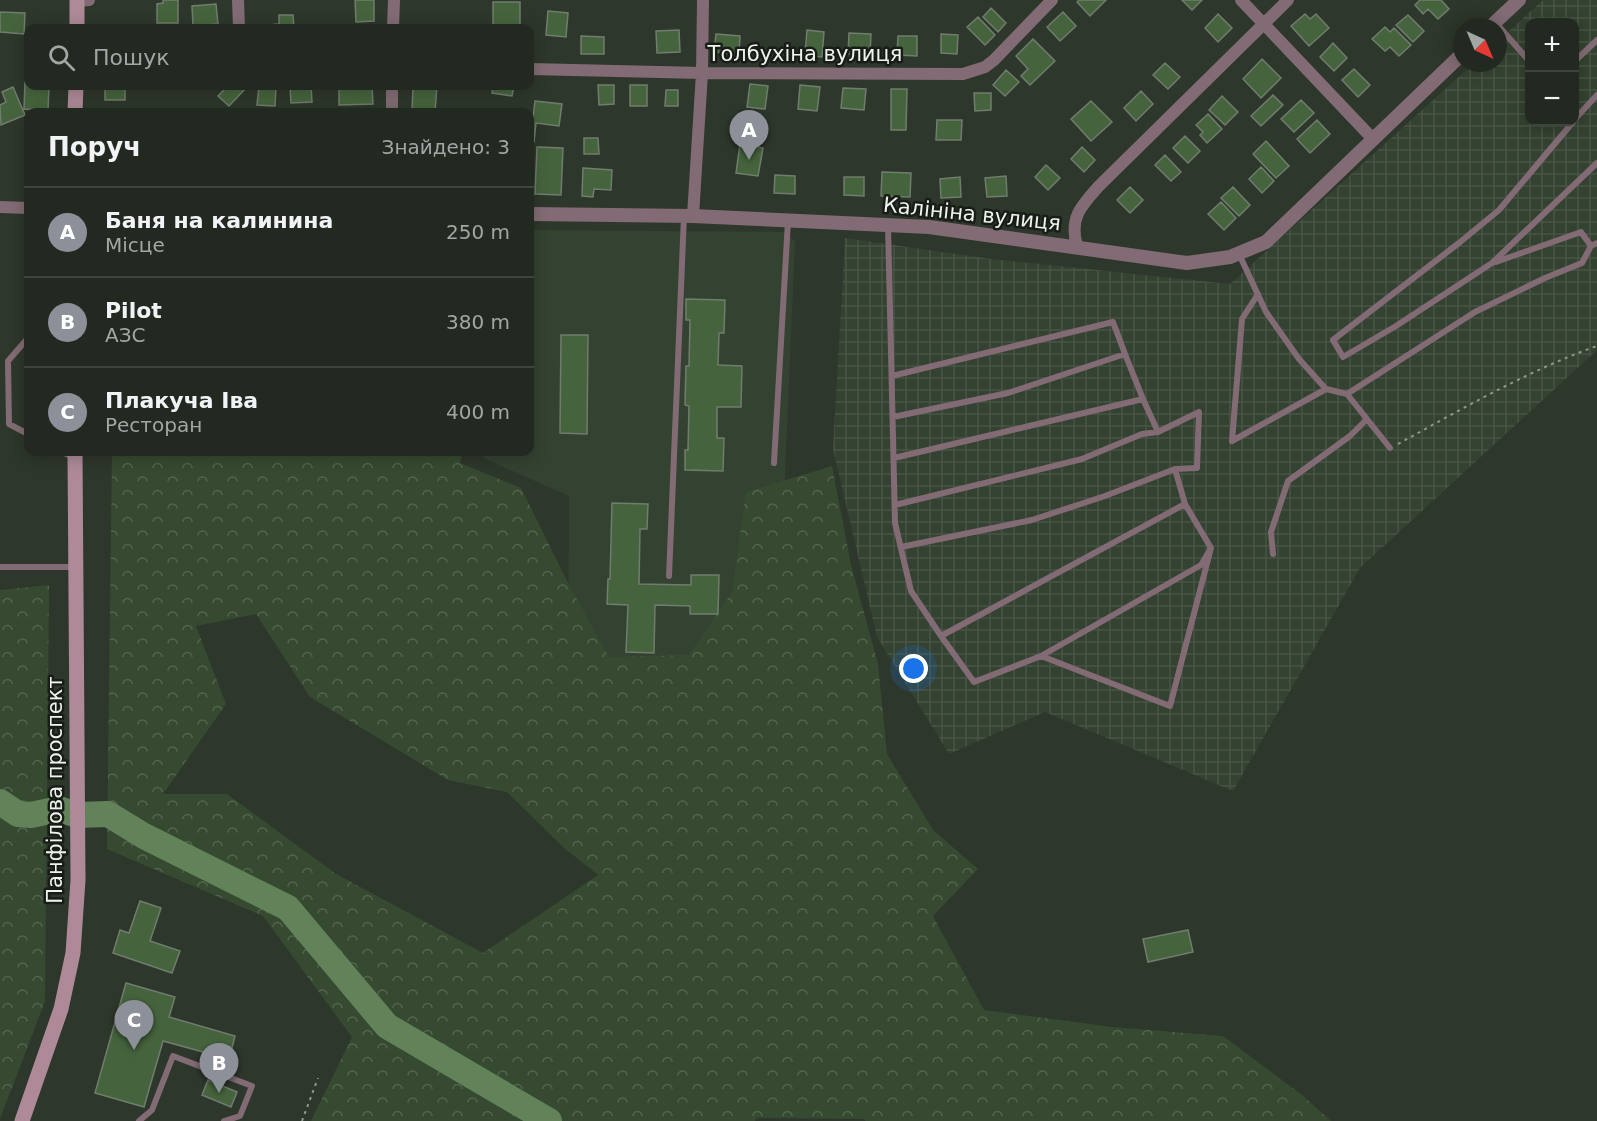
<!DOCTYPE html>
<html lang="uk">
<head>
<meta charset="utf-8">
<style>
  body { margin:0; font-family:"DejaVu Sans",sans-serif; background:#2a3129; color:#f1f3f6 }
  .controls { position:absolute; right:18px; top:18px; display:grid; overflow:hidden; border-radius:12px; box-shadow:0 3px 15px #0003 }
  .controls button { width:54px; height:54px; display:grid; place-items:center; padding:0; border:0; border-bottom:2px solid #3f453e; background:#222920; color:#f1f3f6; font:30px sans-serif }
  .compass { position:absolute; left:1453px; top:18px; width:54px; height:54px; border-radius:50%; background:#222920; box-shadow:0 3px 15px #0003; rotate:136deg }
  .you { position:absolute; left:914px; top:669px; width:21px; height:21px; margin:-15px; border:4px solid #fff; border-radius:50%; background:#1a73e8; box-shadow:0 0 0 9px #1a73e833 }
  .badge { display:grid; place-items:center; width:39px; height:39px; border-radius:50%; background:#8c9099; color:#fff; font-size:20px; font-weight:700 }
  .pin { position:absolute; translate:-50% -50px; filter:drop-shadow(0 2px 3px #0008) }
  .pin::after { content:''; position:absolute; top:32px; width:21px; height:18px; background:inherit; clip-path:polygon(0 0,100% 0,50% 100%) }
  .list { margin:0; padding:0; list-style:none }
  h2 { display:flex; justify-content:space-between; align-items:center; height:78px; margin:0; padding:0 24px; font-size:26px }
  h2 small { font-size:20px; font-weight:400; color:#a2a6a5 }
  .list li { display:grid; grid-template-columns:39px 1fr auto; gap:18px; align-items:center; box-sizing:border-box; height:90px; padding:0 24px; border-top:2px solid #3f453e }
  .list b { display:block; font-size:22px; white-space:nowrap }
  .list p { margin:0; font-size:20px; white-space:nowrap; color:#a2a6a5 }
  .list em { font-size:20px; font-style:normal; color:#a2a6a5 }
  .icon { flex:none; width:33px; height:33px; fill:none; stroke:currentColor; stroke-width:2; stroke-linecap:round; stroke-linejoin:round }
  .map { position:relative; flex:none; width:1597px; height:1121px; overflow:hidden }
  .search { position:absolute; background:#222920; box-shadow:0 3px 15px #0003; left:24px; top:24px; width:510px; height:66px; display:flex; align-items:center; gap:15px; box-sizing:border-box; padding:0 21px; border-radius:12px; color:#a2a6a5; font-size:22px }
  .panel { position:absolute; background:#222920; box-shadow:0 3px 15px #0003; left:24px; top:108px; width:510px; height:348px; border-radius:12px }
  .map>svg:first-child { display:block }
  .built { fill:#344231 }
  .industrial { fill:url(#industrial-grid); fill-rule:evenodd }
  .forest { fill:url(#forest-crowns); fill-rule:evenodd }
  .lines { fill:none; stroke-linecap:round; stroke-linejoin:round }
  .river { stroke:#62835a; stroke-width:26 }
  .building { fill:#45643d; stroke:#707c6e; stroke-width:1.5 }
  .path { stroke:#90988e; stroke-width:2; stroke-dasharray:3 4.5; stroke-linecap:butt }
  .service { stroke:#826b74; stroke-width:6 }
  .minor { stroke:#826b74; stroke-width:12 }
  .tertiary { stroke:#826b74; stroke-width:14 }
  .secondary { stroke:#ae8998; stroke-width:15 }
  .labels { text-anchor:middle; stroke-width:5; stroke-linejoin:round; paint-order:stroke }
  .street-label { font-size:21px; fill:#eef4ec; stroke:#191d18 }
</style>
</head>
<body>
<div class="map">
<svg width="1597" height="1121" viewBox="0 0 1597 1121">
  <defs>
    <pattern id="industrial-grid" width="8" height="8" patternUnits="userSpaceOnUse" patternTransform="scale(1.5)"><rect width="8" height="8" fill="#344231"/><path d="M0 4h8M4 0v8" fill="none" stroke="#485545"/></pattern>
    <pattern id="forest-crowns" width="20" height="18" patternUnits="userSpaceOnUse" patternTransform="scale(1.5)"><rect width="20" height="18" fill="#354a30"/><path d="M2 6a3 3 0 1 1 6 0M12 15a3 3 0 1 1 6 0" fill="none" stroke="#53654e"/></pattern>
  </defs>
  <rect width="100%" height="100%" fill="#2e372b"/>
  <path class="built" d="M530,230L787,232L795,242L777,663L568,659L569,496L483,458L484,452H530Z"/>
  <path class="industrial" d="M1543,0H1597V350L1360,568L1233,791L1045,712L949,754L877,637L833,449L845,238L991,259L1230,284L1474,63H1498V41ZM1530,22H1574V122H1530Z"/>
  <path class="forest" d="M112,452H462L460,463L521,488L567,581L609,657L689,655L732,592L746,492L832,466L851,565L878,664L887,754L933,830L978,869L933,916L984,1010L1112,1027L1223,1036L1302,1095L1331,1121H866L863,1119L756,1118L755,1121H311L352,1037L263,916L107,849ZM256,614L310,697L448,780L507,792L563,847L598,875L483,953L336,874L227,794H163L226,704L196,626Z
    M49,585L45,1001L0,1119V590Z"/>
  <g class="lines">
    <path class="river" d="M0,802L18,814L31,815L59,809L77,815L108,814L144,836L288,908L387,1026L549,1121"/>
  </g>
  <path class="building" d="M163,0H178V23H157V4L163,3Z
    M355,0H374V21L356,22Z
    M1079,0H1106L1090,16L1077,2Z
    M1182,0H1202L1192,10Z
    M1420,0H1441L1449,9L1438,19L1428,9L1423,14L1415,5Z
    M493,2H520V28H493Z
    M216,4L218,24L193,26L192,6Z
    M991,8L1006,23L998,32L983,17Z
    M548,11L568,13L566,37L546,35Z
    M0,12L25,13L24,34L0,32Z
    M1063,12L1076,26L1060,41L1047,27Z
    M1218,14L1232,28L1218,42L1205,28Z
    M1305,14L1310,19L1316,14L1329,28L1309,46L1291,26Z
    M279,15H293L294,28H257V26L279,24Z
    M1408,15L1424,31L1413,42L1396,25Z
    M978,17L995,35L985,45L967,27Z
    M1385,27L1390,32L1394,28L1411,45L1399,56L1390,47L1385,51L1372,39Z
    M679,30L680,52L657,53L656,31Z
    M807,30L824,32L822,57L805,55Z
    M849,33L871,34L870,54H848Z
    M716,34L740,36L739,54L714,52Z
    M941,34L958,35L957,54L941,53Z
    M581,36L604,37V54H581Z
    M898,36H917V56L897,55Z
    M1033,39L1055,61L1030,85L1021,76L1028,69L1016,56Z
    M1333,43L1347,58L1334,71L1320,57Z
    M1262,59L1281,78L1261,98L1243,79Z
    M1165,63L1180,77L1168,89L1153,75Z
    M1354,69L1370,85L1358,97L1342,80Z
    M1006,70L1019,82L1005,96L993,85Z
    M25,82H28V86H49L48,110L24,109Z
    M750,84L768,86L765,109L747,107Z
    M598,85H614V104L599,105Z
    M630,85H647V106H630Z
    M800,85L820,87L817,111L798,109Z
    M105,86H125V100H105Z
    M228,86H241L245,89L229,106L218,96Z
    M259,86H276L275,106L257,105Z
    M290,86H311L312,102L291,103Z
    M339,86H372L373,104L339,105Z
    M413,86H437L435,112L412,111Z
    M493,86H514L512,96L492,93Z
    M13,87L25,115L1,125L0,105L6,102L2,92Z
    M843,88L866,89L864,110L841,108Z
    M891,89H907L906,130H891Z
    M666,90H678V106H665Z
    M1141,91L1153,104L1136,121L1124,108Z
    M974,93H991V110L975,111Z
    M1273,95L1283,105L1261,126L1251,116Z
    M1222,96L1238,112L1225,125L1209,110Z
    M1301,100L1314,113L1294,132L1281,119Z
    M535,101L562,104L559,126L536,123L534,142H530V117L533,118Z
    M1091,101L1112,122L1091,141L1071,119Z
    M1208,114L1222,129L1207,143L1200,135L1203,132L1196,125Z
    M937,120H962L961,140H936Z
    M1317,120L1330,134L1310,153L1297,139Z
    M1185,136L1200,151L1188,163L1173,148Z
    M584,138H598L599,154H584Z
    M1266,141L1289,166L1276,178L1253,154Z
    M740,144L763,148L758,176L736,173Z
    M537,147L563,148L561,195L535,194Z
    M1082,147L1095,160L1084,172L1071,159Z
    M1165,155L1181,172L1171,181L1155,165Z
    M1046,165L1060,178L1048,190L1035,177Z
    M1261,167L1274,181L1262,193L1249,179Z
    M583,168L612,170L611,190L594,189L593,197L582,196Z
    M882,172L911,173L910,197L881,196Z
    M775,175L795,176V194L774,193Z
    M1006,176L1007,196L987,197L985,178Z
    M844,177H864V196L844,195Z
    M960,177L961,197L941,198L940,179Z
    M1130,187L1143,200L1130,213L1117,200Z
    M1233,187L1250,205L1239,216L1221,198Z
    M1221,202L1236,218L1224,230L1208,214Z
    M686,299L725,300L724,333H719L718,365L742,366L741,407H717V438H724L723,471L685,470V450H688L689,406L685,405L686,366H689L690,320H686Z
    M561,335H588L587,434L560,433Z
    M612,503L648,504L647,529H640L639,584L691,585V575H719L718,614H690V606L655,605L654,653L626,652L628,605L607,604L608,579H610Z
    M140,901L161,908L150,941L180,951L172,973L113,953L120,930L129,933Z
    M1188,930L1193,952L1148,962L1143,939Z
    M126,983L175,997L169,1017L235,1036L229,1059L163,1041L144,1107L95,1093Z
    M208,1080L237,1092L231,1107L202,1095Z"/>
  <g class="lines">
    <path class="path" d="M1398,444C1462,409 1527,371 1597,346
      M302,1121L318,1078"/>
    <path class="service" d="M1496,23L1530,62
      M1574,62L1597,40
      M1574,120L1597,95
      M1573,122L1499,210L1459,243L1333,340L1343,357L1396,326L1492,263L1597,163
      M888,225L895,523L911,591L941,636L974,682L1041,656L1201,565L1211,548L1170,706L1041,656
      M1239,254L1266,312L1299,359L1326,389L1347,394
      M1496,262L1581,232L1591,246L1597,243
      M28,338L8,361L9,424L28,434
      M892,376L1113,322L1125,354
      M893,417L1008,393L1125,354L1143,399
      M1158,432L1199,412L1197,468L1175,469
      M1232,441L1242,319L1258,294
      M1232,441L1326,389
      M1390,448L1347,394L1475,312L1545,278L1582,263L1591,246
      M62,452L75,458
      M894,458L1143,399L1158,432L1142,434L1082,459L895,505
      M774,463L788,221
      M901,547L1032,520L1105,496L1175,469L1185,504
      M1273,554L1271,532L1288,481L1350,436L1367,419
      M0,567H74
      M669,576L684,216
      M941,636L1185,504L1211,548L1209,552
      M139,1121L152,1110L173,1056L252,1086L240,1116L224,1121"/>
    <path class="minor" d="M238,0L239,28
      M1241,0L1372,138
      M77,1L89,0
      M393,28L394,0
      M530,69L702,73L963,74L985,67L994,60L1052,0
      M392,112V86
      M0,207L28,208
      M693,216L702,73L703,0
      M1077,246C1069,218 1081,206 1099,186L1288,0"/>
    <path class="tertiary" d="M1490,27L1519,0
      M530,214L693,216L929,227L1187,263L1230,257L1266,242L1462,54"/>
    <path class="secondary" d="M77,28V0
      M75,112L76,86
      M22,1121L61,1009L73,953L78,880L75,452"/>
  </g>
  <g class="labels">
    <g class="street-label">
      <text x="805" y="61">Толбухіна вулиця</text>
      <text transform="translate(972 214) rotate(6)" y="7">Калініна вулиця</text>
      <text transform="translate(55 790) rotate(-90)" y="7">Панфілова проспект</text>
    </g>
  </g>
</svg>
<div class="controls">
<button>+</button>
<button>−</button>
</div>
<svg class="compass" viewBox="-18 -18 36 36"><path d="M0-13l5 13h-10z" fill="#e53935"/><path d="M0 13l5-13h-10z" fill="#a2a6a5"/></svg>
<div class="you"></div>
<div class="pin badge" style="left:749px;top:160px">A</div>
<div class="pin badge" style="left:219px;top:1093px">B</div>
<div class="pin badge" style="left:134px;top:1050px">C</div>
<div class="search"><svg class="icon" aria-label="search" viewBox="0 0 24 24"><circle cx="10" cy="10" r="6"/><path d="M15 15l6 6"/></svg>Пошук</div>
<section class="panel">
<h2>Поруч<small>Знайдено: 3</small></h2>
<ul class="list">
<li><span class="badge">A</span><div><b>Баня на калинина</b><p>Місце</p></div><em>250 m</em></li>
<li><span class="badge">B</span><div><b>Pilot</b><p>АЗС</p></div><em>380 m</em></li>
<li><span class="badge">C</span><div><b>Плакуча Іва</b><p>Ресторан</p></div><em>400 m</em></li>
</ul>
</section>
</div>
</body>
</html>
